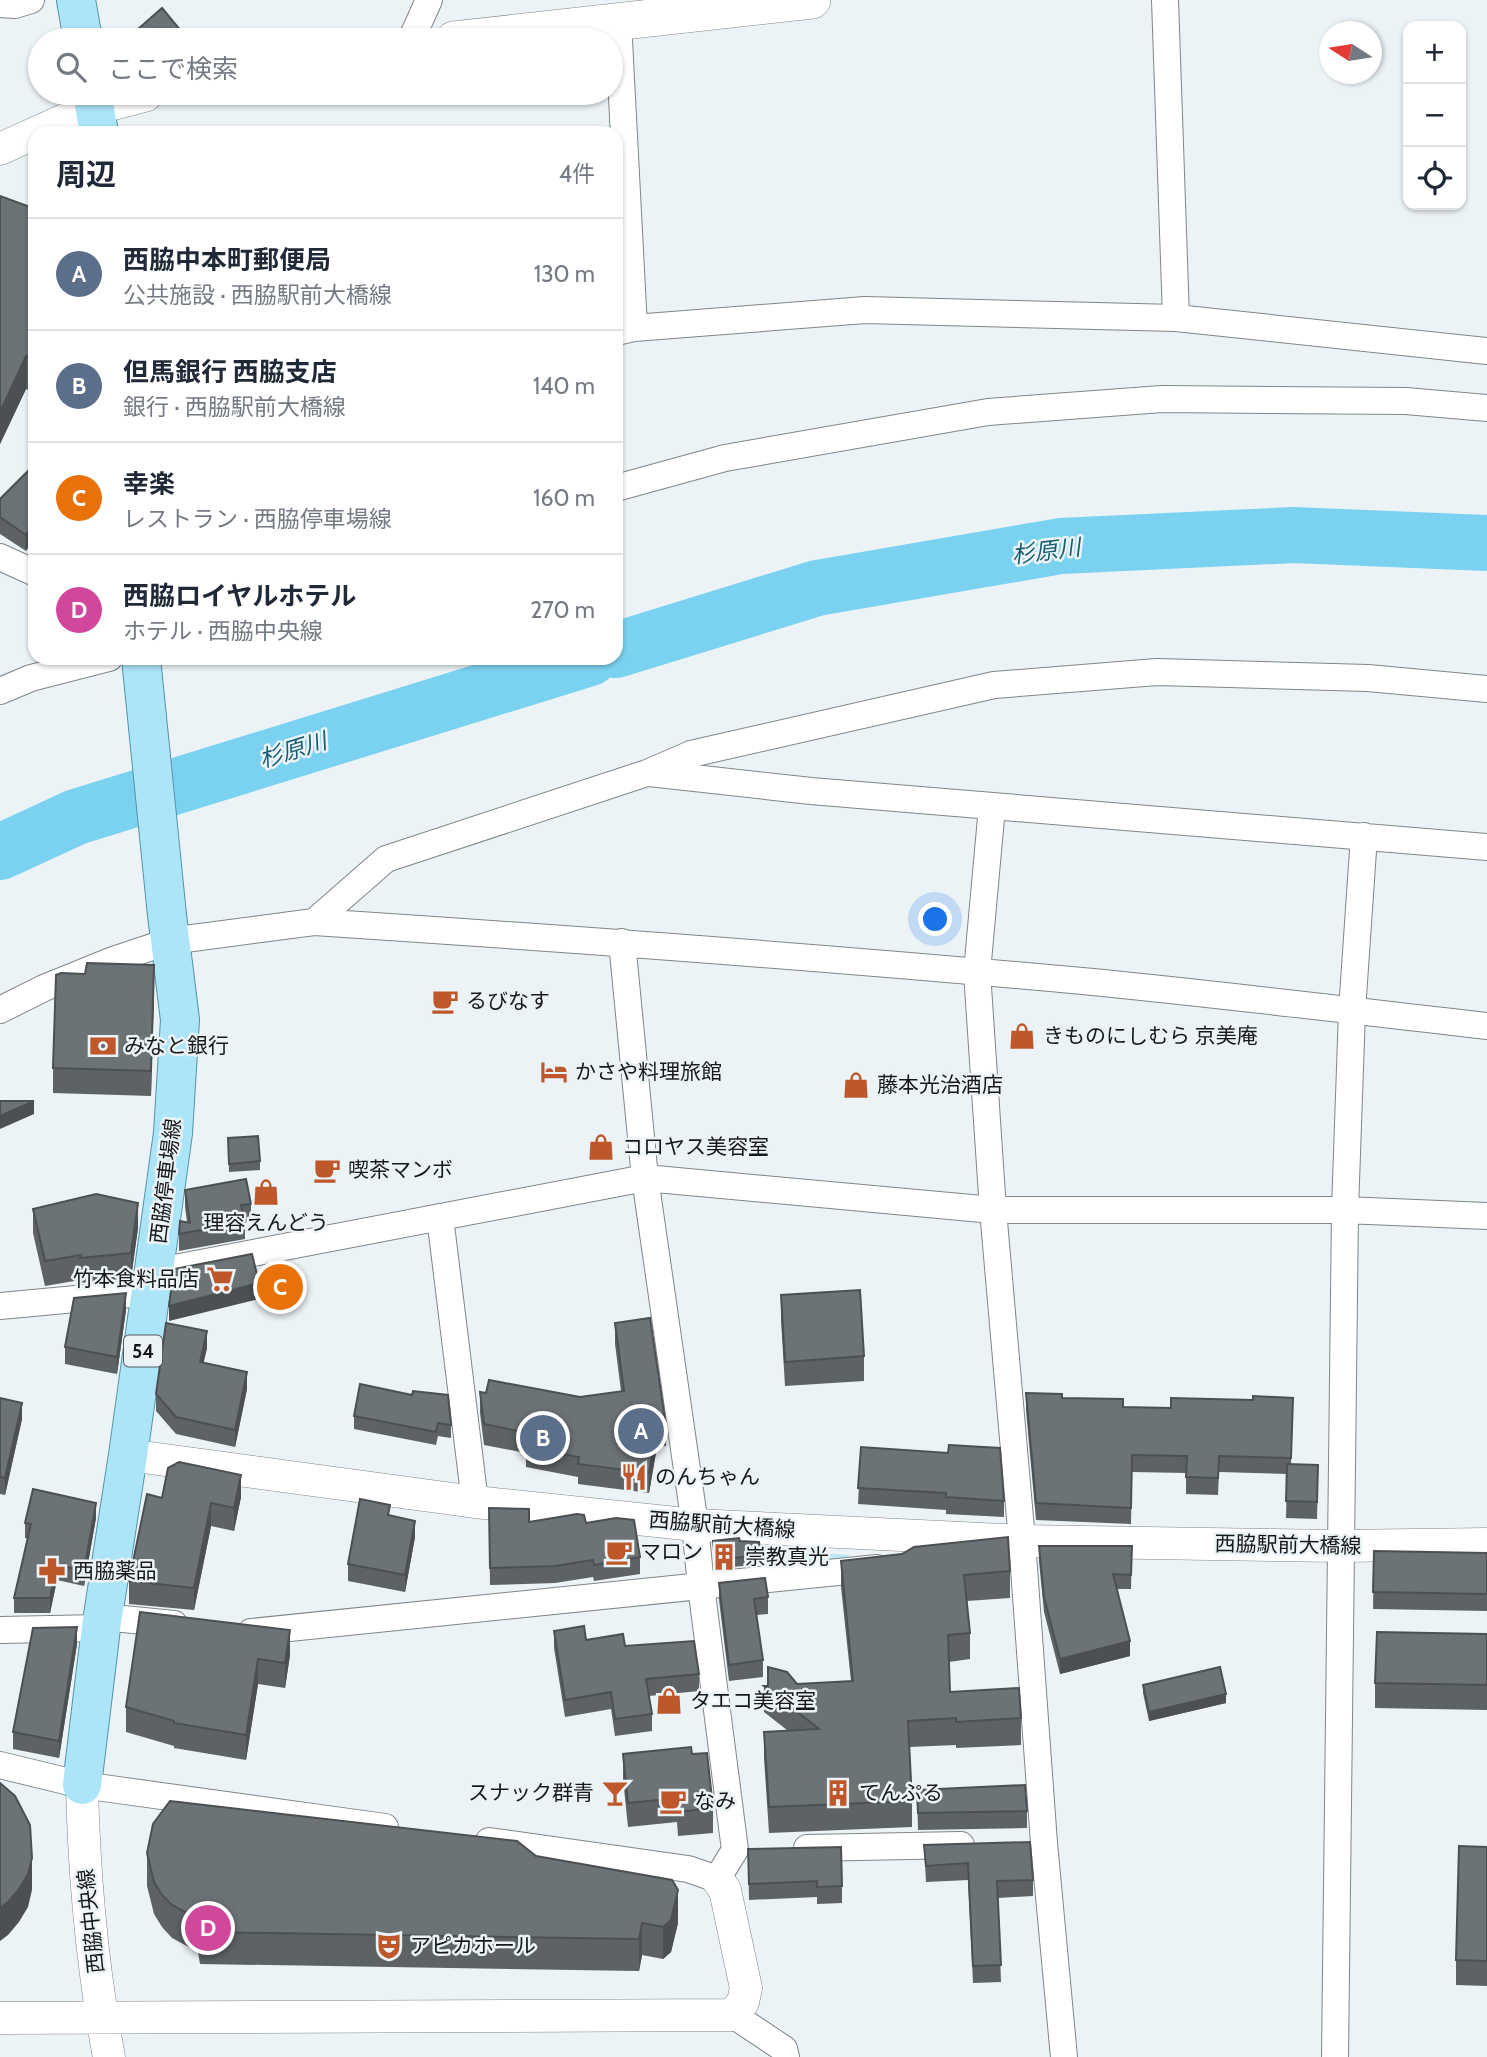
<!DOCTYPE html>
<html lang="ja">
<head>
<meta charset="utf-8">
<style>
  body { margin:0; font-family:Cabin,"Noto Sans JP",sans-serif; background:#f2f2f3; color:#1f2937 }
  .controls { position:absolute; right:21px; top:21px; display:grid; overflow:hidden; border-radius:14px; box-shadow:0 2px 5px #0004 }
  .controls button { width:63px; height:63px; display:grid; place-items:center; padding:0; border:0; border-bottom:2px solid #e0e1e3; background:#fff; color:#1f2937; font:35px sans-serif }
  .compass { position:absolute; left:1319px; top:21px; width:63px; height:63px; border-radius:50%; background:#fff; box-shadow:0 2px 5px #0004; rotate:282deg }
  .you { position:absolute; left:936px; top:920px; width:24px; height:24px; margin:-18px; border:5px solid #fff; border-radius:50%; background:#1a73e8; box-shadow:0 0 0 10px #1a73e833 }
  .badge { display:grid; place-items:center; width:46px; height:46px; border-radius:50%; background:#1a73e8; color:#fff; font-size:23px; font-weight:700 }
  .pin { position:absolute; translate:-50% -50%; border:4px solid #fff; box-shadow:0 2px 7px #0006 }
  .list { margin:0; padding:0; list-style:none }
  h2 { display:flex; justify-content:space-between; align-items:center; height:91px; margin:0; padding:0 28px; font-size:30px }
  h2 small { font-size:23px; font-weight:400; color:#747a83 }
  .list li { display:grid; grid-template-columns:46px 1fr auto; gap:21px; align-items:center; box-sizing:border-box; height:112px; padding:0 28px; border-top:2px solid #e0e1e3 }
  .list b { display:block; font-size:26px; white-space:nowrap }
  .list p { margin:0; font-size:23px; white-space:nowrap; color:#747a83 }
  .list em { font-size:23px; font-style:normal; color:#747a83 }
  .icon { flex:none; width:38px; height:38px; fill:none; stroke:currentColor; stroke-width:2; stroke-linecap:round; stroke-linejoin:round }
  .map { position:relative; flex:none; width:1487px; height:2057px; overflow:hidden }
  .search { position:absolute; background:#fff; box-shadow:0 2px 5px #0004; left:28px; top:28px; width:595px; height:77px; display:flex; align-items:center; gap:18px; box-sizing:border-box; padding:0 24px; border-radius:38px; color:#747a83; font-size:26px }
  .panel { position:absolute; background:#fff; box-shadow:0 2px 5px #0004; left:28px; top:126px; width:595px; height:539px; border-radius:21px }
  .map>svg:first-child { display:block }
  .green { fill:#b8e7f9 }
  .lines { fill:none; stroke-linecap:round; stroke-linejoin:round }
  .river { stroke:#7bd2f0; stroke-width:56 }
  .minor-casing { stroke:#7f8689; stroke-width:28 }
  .tertiary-casing { stroke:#7f8689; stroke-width:33 }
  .secondary-casing { stroke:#7f8689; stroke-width:38 }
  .primary-casing { stroke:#5492a7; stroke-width:40 }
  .minor { stroke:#fff; stroke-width:26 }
  .tertiary { stroke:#fff; stroke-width:32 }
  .secondary { stroke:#fff; stroke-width:37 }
  .primary { stroke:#ace5f8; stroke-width:38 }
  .wall { fill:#5d6365 }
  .shaded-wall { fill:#4c5053 }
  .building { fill:#6c7376; stroke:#4c5053; stroke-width:2 }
  .labels { text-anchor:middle; stroke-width:5; stroke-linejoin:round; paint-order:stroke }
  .shield { fill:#ebf3f7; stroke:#565a5c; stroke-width:2 }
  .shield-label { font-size:19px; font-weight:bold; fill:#16191a }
  .poi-label { font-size:21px; fill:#16191a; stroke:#ebf3f7; text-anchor:start }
  .street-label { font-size:21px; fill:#16191a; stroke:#ebf3f7 }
  .water-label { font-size:23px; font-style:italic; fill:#185e73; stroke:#ebf3f7 }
</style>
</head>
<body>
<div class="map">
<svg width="1487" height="2057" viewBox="0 0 1487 2057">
  <rect width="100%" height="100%" fill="#ebf3f7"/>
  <path class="green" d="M795,1552L849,1555L848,1562L794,1568Z"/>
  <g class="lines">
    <path class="river" d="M616,650L817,588L1061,546L1294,535L1487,543
      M0,852L76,817L590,658"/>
    <defs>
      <path id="minor" d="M1165,0L1176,318
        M0,4L15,5L31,0
        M618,21L634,328
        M411,40L429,0
        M616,332L634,328L865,310L1176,318L1487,351
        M616,488L725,458L988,412L1162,399L1406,401L1487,408
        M0,557L35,573
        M0,691L31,678L109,658
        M649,773L811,791L1487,847
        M992,807L977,972L993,1210L1022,1541L1044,1843L1064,2057
        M314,922C574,939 833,958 1093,982C1224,995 1356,1011 1487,1026
        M0,1010L44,988L113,960L170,941L314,922L386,859L647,773L691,754L994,685L1157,672L1368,678L1487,689
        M440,1217L475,1502
        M154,1272L645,1178L993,1210H1345L1487,1216
        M0,1306L151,1292
        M103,1617L174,1624
        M0,1630L101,1628
        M251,1632L877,1568
        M0,1765L82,1785L385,1827
        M489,1841L688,1869L717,1879L735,1850L701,1586L695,1525L645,1178L622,942
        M807,1848L961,1845
        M733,2015L784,2049L786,2057
        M1335,2057L1345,1210L1352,1011L1364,836"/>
      <path id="tertiary" d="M0,149L95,106
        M128,1455L475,1502L695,1525L1022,1541L1339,1546L1487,1544
        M82,1785C84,1879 92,1965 109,2057
        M0,2018L733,2015L743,2002L746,1988L725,1890L717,1879"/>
      <path id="secondary" d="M454,40L812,0
        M95,106L145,93"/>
      <path id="primary" d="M76,0L83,40
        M92,93L99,133
        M82,1785L101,1628L128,1455L173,1133L180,1020L167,915L141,658"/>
    </defs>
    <use href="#minor" class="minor-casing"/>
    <use href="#tertiary" class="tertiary-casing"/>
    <use href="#secondary" class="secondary-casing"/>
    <use href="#primary" class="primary-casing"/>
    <use href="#minor" class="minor"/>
    <use href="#tertiary" class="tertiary"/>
    <use href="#secondary" class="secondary"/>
    <use href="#primary" class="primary"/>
  </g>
  <path class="wall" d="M138,29L182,40H140L138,38Z
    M0,196L35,211V393L26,389L0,444Z
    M35,464L26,551L0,534V499Z
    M154,990L151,1096L53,1093V1068Z
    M228,1138L260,1161V1170L229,1172Z
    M185,1190L251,1204V1220L245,1222V1239L179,1251V1234L187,1222L185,1207Z
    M33,1209L138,1228L131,1278L80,1283V1280L45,1286L33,1233Z
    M781,1295L864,1356V1381L785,1386L781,1320Z
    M126,1310L117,1374L65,1364V1347Z
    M615,1323L666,1426V1446L657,1447L649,1493L578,1484V1477L526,1467V1453L484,1445L480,1413V1392L580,1397L621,1391L615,1344Z
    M207,1348L203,1363L247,1389L235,1447L176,1434L156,1411V1394Z
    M1026,1393L1123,1407L1293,1414L1291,1464L1318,1482L1317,1519L1286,1518L1287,1474L1219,1472L1218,1495L1186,1494V1473L1132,1472L1131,1524L1036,1520L1026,1410Z
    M412,1395L451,1425V1438L438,1436L436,1445L354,1429V1416Z
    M0,1398L22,1419L5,1495L0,1494Z
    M861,1447L1004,1501V1517L946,1514V1510L858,1504Z
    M241,1497L234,1531L211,1526L194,1610L129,1604V1581L162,1498Z
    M489,1508L529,1522L586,1523L640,1557V1574L594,1581L593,1577L555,1583L490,1585Z
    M390,1516L415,1537L405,1592L348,1581V1564Z
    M96,1518L84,1586L57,1580L50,1613H14V1598L28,1539L25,1538V1523Z
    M713,1541H740L761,1555V1564L715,1569Z
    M1039,1546H1132L1131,1589H1117L1130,1656L1060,1674L1044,1612L1039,1561Z
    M1374,1551L1487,1553V1611L1373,1609Z
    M841,1561L1010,1571V1598L967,1601L970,1633V1659L949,1662L950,1692L1021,1718V1745L956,1748V1745L909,1747L912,1801V1827L769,1833L764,1758V1732L787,1730L764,1712V1686L851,1681L841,1587Z
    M719,1583L768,1597V1614L757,1615L763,1660V1677L729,1681L719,1600Z
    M140,1612L290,1655L285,1688L258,1684L246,1760L174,1748V1746L126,1732V1707Z
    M554,1631L586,1640L625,1646L699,1674V1691L649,1696L652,1714V1731L615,1736L611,1709L565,1717L554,1648Z
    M1487,1634V1710L1375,1708V1683Z
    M77,1644L59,1758L13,1749V1732Z
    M1143,1685L1226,1703L1149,1721L1143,1693Z
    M623,1754H692L713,1808V1833L678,1836L677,1822L628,1827L623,1779Z
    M917,1790L1027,1811V1828L918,1830Z
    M924,1845L1033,1880V1896L998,1898L1001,1982L973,1983L968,1880L926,1882Z
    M1487,1847V1986L1456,1985V1960Z
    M748,1849L842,1886V1903L817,1904V1897L749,1900Z
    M147,1853L536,1856L678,1923L671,1952L663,1959L642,1955L639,1971L200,1964L198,1952L172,1938L162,1927L154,1914L147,1886Z"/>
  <path class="shaded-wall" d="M182,32V40H172Z
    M26,356V389L0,444V412Z
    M35,521V538L26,551V535Z
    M154,965V990L151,1096V1071Z
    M34,1101V1114L0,1129V1116Z
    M138,1203V1228L131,1278V1253Z
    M259,1283V1299L169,1321V1306Z
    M126,1293V1310L117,1374V1357Z
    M207,1331V1348L200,1379V1362Z
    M247,1372V1389L235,1447V1430Z
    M22,1403V1419L5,1495V1478Z
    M657,1427V1447L649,1493V1473Z
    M241,1475V1497L234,1531V1508Z
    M96,1503V1518L84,1586V1571Z
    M211,1503V1526L194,1610V1588Z
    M415,1521V1537L405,1592V1575Z
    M57,1565V1580L50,1613V1598Z
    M77,1627V1644L59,1758V1741Z
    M290,1630V1655L285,1688V1663Z
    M1130,1641V1656L1060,1674V1659Z
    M258,1659V1684L246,1760V1735Z
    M1226,1694V1703L1149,1721V1712Z
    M32,1858V1890L28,1907L19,1922L8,1935L0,1941V1908Z
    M678,1890V1923L671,1952L663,1959V1927Z
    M642,1923V1955L639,1971V1939Z"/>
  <path class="building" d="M162,8L182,32L172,40H147L138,29Z
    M0,196L33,208L35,211V360L26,356L0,412Z
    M35,464V521L26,535L0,517V499Z
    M87,963L154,965L151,1071L53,1068L56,975L61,973L85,974Z
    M0,1101H34L0,1116Z
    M258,1136L260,1161L229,1164L228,1138Z
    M246,1179L251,1204L241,1205L245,1222L179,1234L180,1221L190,1223L185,1190Z
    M96,1194L138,1203L131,1253L80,1258L81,1255L45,1261L33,1209Z
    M252,1254L259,1283L169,1306L174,1269Z
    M860,1290L864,1356L785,1362L781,1295Z
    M126,1293L117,1357L65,1347L74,1298Z
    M650,1318L666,1426L657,1427L649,1473L578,1464L579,1457L526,1447L528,1433L484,1424L480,1392L486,1393L489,1380L580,1397L624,1391L615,1323Z
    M166,1323L207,1331L200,1362L247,1372L235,1430L176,1417L156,1394Z
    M360,1384L412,1395L413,1391L448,1395L451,1425L438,1423L436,1432L354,1416Z
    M1026,1393L1062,1394V1398L1123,1399V1407L1171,1408V1398L1253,1400V1396L1293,1398L1291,1458L1219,1456L1218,1478L1186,1477L1187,1456L1132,1455L1131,1508L1036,1503Z
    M0,1398L22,1403L5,1478L0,1477Z
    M949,1445L1000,1448L1004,1501L946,1497V1493L858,1488L861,1447L948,1453Z
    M179,1462L241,1475L234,1508L211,1503L194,1588L129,1581L147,1494L162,1498L168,1468Z
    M1287,1464L1318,1465L1317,1502L1286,1501Z
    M33,1489L96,1503L84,1571L57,1565L50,1598H14L31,1524L25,1523Z
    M360,1499L390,1505L388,1515L415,1521L405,1575L348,1564Z
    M489,1508L529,1509V1522L577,1514L584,1515L586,1523L616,1518L634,1520L640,1557L594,1565L593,1560L555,1566L490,1568Z
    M1008,1537L1010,1571L964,1575L970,1633L948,1635L950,1692L1019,1688L1021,1718L956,1722V1718L908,1721L912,1801L769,1807L764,1732L819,1729L764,1686H768V1667L787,1672L797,1684L853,1681L841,1561L902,1554L914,1547Z
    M739,1538L740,1541L759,1542L761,1555L715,1560L713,1541Z
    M1039,1546H1132L1131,1575L1113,1574L1130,1641L1060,1659L1044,1597Z
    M1374,1551L1487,1553V1594L1373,1592Z
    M765,1578L768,1597L754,1599L763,1660L729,1665L719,1583Z
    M140,1612L290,1630L285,1663L258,1659L246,1735L174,1723V1721L126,1707Z
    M584,1626L586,1640L623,1634L625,1646L694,1641L699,1674L646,1679L652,1714L615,1719L611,1692L565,1700L554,1631Z
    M77,1627L59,1741L13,1732L33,1628Z
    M1377,1632L1487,1634V1685L1375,1683Z
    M1220,1667L1226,1694L1149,1712L1143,1685Z
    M691,1747L692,1754L707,1753L713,1808L678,1812L677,1798L628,1803L623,1754Z
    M0,1783L15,1796L30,1825L32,1858L28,1874L19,1889L8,1902L0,1908Z
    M1025,1785L1027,1811L918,1813L917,1790Z
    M170,1801L517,1841L536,1856L672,1880L678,1890L671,1920L663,1927L642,1923L639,1939L200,1932L198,1919L172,1905L162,1895L154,1882L147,1853L153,1824Z
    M1030,1842L1033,1880L997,1881L1001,1965L973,1966L968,1863L926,1866L924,1845Z
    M1459,1846L1487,1847V1961L1456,1960Z
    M841,1847L842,1886L817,1887V1881L749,1884L748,1849Z"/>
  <defs>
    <symbol id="cafe-bare" viewBox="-9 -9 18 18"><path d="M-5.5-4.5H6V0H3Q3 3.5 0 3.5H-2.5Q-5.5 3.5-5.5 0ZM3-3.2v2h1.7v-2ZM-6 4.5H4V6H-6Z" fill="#be582b" stroke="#ebf3f7" stroke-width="2.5" paint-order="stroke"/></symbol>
    <symbol id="shop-bare" viewBox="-9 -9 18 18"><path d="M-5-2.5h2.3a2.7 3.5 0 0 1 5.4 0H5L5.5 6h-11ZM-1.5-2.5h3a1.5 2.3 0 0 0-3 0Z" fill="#be582b" stroke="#ebf3f7" stroke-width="2.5" paint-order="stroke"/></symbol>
    <symbol id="bank-bare" viewBox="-9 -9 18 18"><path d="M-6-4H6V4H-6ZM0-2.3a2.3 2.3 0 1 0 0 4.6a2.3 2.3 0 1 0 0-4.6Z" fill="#be582b" stroke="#ebf3f7" stroke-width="2.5" paint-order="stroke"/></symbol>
    <symbol id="hotel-bare" viewBox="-9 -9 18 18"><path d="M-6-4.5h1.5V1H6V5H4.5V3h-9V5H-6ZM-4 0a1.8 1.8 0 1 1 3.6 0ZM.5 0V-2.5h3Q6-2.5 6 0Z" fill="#be582b" stroke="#ebf3f7" stroke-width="2.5" paint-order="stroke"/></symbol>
    <symbol id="supermarket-bare" viewBox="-9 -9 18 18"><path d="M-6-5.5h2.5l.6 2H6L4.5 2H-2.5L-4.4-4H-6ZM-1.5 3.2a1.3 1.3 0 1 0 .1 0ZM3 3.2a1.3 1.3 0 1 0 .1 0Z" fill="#be582b" stroke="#ebf3f7" stroke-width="2.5" paint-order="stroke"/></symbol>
    <symbol id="restaurant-bare" viewBox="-9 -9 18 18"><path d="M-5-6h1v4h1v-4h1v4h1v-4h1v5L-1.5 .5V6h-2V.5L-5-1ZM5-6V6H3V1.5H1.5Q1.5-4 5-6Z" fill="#be582b" stroke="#ebf3f7" stroke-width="2.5" paint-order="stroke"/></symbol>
    <symbol id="building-bare" viewBox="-9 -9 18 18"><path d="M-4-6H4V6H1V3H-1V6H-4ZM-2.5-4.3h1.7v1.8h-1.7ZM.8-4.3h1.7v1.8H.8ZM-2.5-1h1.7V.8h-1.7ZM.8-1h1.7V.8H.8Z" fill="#be582b" stroke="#ebf3f7" stroke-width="2.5" paint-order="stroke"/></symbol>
    <symbol id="pharmacy-bare" viewBox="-9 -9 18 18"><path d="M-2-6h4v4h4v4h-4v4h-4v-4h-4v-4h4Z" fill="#be582b" stroke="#ebf3f7" stroke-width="2.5" paint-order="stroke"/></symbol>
    <symbol id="bar-bare" viewBox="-9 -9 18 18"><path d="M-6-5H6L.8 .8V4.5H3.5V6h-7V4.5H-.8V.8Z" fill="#be582b" stroke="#ebf3f7" stroke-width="2.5" paint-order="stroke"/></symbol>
    <symbol id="theatre-bare" viewBox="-9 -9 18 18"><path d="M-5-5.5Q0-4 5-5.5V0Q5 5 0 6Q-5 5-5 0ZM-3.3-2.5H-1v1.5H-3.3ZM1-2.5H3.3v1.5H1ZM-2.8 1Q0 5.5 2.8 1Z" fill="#be582b" stroke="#ebf3f7" stroke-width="2.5" paint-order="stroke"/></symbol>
  </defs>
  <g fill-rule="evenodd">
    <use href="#cafe-bare" x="426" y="982" width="38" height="38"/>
    <use href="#shop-bare" x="1003" y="1017" width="38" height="38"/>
    <use href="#bank-bare" x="84" y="1027" width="38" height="38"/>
    <use href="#hotel-bare" x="535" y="1053" width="38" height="38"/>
    <use href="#shop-bare" x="837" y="1066" width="38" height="38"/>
    <use href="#shop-bare" x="582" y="1128" width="38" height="38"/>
    <use href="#cafe-bare" x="308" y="1151" width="38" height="38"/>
    <use href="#shop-bare" x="247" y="1173" width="38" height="38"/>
    <use href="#supermarket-bare" x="201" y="1260" width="38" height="38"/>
    <use href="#restaurant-bare" x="615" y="1458" width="38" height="38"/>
    <use href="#cafe-bare" x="600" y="1533" width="38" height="38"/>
    <use href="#building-bare" x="705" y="1538" width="38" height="38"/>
    <use href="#pharmacy-bare" x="33" y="1552" width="38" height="38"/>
    <use href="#shop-bare" x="650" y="1682" width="38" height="38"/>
    <use href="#bar-bare" x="596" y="1774" width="38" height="38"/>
    <use href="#building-bare" x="819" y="1774" width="38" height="38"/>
    <use href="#cafe-bare" x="654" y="1782" width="38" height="38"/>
    <use href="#theatre-bare" x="370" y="1927" width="38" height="38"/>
  </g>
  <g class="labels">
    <rect class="shield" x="124" y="1335.5" width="38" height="31" rx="5"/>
    <g class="shield-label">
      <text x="143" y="1358">54</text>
    </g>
    <g class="poi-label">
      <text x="466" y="1008">るびなす</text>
      <text x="1043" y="1043">きものにしむら 京美庵</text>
      <text x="124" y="1053">みなと銀行</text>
      <text x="575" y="1079">かさや料理旅館</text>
      <text x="877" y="1092">藤本光治酒店</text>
      <text x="622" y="1154">コロヤス美容室</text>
      <text x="348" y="1177">喫茶マンボ</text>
      <text x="266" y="1230" text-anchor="middle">理容えんどう</text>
      <text x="199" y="1286" text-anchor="end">竹本食料品店</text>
      <text x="655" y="1484">のんちゃん</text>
      <text x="640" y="1559">マロン</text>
      <text x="745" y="1564">崇教真光</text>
      <text x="73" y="1578">西脇薬品</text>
      <text x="690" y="1708">タエコ美容室</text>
      <text x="594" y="1800" text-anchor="end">スナック群青</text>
      <text x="859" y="1800">てんぷる</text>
      <text x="694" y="1808">なみ</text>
      <text x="410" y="1953">アピカホール</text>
    </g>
    <g class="street-label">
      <text transform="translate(166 1181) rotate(-83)" y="7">西脇停車場線</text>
      <text transform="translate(722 1525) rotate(4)" y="7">西脇駅前大橋線</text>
      <text transform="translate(1288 1545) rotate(1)" y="7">西脇駅前大橋線</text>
      <text transform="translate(91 1921) rotate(-96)" y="7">西脇中央線</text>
    </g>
    <g class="water-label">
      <text transform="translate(1046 551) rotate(-7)" y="8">杉原川</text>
      <text transform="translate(293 750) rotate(-17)" y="8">杉原川</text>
    </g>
  </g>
</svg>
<div class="controls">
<button>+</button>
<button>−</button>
<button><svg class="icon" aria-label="locate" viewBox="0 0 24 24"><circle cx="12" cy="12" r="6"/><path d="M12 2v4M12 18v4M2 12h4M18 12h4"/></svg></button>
</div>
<svg class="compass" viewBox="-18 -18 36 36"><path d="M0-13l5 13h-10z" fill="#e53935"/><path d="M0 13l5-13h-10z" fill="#747a83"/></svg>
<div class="you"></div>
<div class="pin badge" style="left:641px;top:1431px;background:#5c6f8a">A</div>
<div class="pin badge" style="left:543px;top:1438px;background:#5c6f8a">B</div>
<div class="pin badge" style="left:280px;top:1287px;background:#e8710a">C</div>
<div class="pin badge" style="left:208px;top:1928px;background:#d1479c">D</div>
<div class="search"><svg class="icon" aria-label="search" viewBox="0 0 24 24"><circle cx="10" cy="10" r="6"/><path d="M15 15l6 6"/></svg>ここで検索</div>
<section class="panel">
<h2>周辺<small>4件</small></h2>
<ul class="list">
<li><span class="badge" style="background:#5c6f8a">A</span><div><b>西脇中本町郵便局</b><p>公共施設 · 西脇駅前大橋線</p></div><em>130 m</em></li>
<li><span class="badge" style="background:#5c6f8a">B</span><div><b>但馬銀行 西脇支店</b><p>銀行 · 西脇駅前大橋線</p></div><em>140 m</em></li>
<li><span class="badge" style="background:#e8710a">C</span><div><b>幸楽</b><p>レストラン · 西脇停車場線</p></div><em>160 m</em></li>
<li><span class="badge" style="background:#d1479c">D</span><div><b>西脇ロイヤルホテル</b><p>ホテル · 西脇中央線</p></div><em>270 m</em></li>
</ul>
</section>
</div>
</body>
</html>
